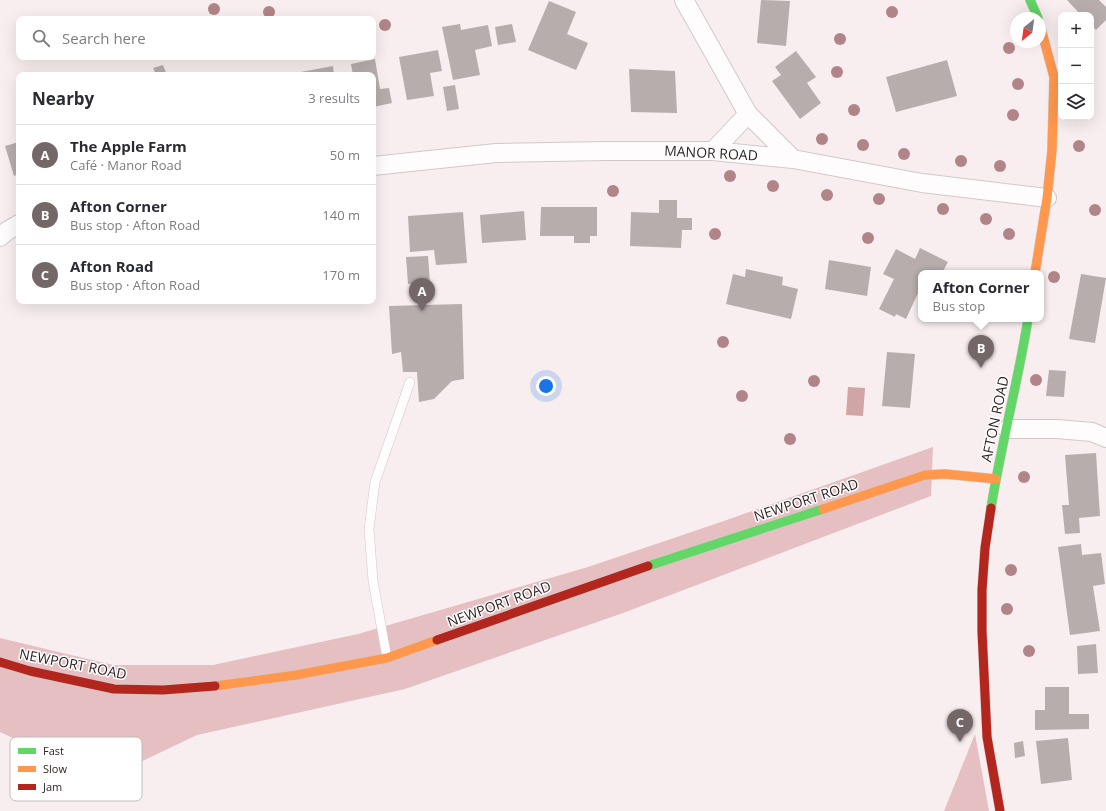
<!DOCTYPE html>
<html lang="en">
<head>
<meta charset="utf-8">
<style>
  body { margin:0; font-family:"Open Sans",sans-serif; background:#f2f2f3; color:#2b2b33 }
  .controls { position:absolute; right:12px; top:12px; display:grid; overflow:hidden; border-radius:8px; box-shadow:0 4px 16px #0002 }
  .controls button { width:36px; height:36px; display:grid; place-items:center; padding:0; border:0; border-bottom:1px solid #e1e1e2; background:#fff; color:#2b2b33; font:20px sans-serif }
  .compass { position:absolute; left:1010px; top:12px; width:36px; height:36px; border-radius:50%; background:#fff; box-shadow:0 4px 16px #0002; rotate:209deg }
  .you { position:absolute; left:546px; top:386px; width:14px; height:14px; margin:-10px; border:3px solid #fff; border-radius:50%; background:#1a73e8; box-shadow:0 0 0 6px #1a73e833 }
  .badge { display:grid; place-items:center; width:26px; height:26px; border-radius:50%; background:#736768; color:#fff; font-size:13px; font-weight:700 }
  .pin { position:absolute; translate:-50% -33px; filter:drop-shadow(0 1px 2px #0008) }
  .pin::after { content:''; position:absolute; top:21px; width:14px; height:12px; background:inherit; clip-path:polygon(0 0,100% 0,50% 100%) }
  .popup { position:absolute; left:918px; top:270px; width:126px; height:52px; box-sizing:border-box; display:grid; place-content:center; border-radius:8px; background:#fff; filter:drop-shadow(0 1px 3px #0005); font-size:13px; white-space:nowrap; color:#7c7c81 }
  .popup b { font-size:15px; color:#2b2b33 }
  .popup::after { content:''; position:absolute; left:50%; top:100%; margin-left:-8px; border:8px solid transparent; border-top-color:#fff }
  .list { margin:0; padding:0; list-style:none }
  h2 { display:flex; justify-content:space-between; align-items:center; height:52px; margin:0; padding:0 16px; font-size:17px }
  h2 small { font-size:13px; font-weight:400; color:#7c7c81 }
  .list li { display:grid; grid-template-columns:26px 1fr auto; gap:12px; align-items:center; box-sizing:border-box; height:60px; padding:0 16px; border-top:1px solid #e1e1e2 }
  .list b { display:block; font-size:15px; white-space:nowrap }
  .list p { margin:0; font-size:13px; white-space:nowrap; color:#7c7c81 }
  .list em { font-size:13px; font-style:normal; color:#7c7c81 }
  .icon { flex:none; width:22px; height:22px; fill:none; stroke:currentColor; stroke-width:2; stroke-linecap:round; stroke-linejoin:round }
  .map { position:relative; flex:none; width:1106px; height:811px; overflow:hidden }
  .search { position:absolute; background:#fff; box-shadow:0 4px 16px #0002; left:16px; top:16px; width:360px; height:44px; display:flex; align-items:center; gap:10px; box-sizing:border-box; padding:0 14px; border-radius:8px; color:#7c7c81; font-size:15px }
  .panel { position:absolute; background:#fff; box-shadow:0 4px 16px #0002; left:16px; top:72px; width:360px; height:232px; border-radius:8px }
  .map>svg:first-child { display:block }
  .forest { fill:#e5bfc1 }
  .water { fill:#d1a4a6 }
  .building { fill:#b7adad }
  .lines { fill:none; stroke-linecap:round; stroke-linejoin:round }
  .lane-casing { stroke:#d3c8c9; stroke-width:10 }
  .street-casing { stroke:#d3c8c9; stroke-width:20 }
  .fast-casing { stroke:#d3c8c9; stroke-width:10 }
  .slow-casing { stroke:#d3c8c9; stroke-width:10 }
  .jam-casing { stroke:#d3c8c9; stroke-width:10 }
  .lane { stroke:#fefcfd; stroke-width:9 }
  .street { stroke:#fefcfd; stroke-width:18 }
  .fast { stroke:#63d668; stroke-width:9 }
  .slow { stroke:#ff974d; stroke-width:9 }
  .jam { stroke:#b3261e; stroke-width:9 }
  .tree { fill:#b18489 }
  .labels { text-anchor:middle; stroke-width:3; stroke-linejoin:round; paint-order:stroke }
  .street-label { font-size:14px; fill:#2c1e1f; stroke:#fff }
  .key { fill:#fff; stroke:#c0bcbc; stroke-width:1 }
  .key-label { font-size:11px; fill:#2c1e1f }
</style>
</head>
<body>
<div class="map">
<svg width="1106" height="811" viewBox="0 0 1106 811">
  <rect width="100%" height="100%" fill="#f8eef0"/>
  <path class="forest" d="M933,447L931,496L623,613L405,689L197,735L132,766L79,764L41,751L0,732V638L113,665H213L358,634L588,567L721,522Z
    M975,734L989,811H944Z"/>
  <path class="water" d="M848,387L865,388L863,416L846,415Z"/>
  <path class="building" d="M761,0L790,1L786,46L757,43Z
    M1067,0H1099L1106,7V20L1096,30L1091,25V15H1081Z
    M549,1L576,12L567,34L588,43L576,70L528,50Z
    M460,24L461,30L488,25L492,46L475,50L480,75L453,80L442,27Z
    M512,24L516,42L498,45L495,27Z
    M438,50L442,71L430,73L434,96L407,100L399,57Z
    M796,51L816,77L807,83L821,103L800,119L772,81L781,75L775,67Z
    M375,59L380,89L389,88L392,103L373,107V75H353L351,64Z
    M947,60L957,96L896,112L886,77Z
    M163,65L167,75H156L153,68Z
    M333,66L334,75H290V74Z
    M629,69L675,71L677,113L631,112Z
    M455,85L459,109L447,111L443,87Z
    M19,142V174L14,176L5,146Z
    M659,200H677V218H692V230H682L681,248L630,246L631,212L659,213Z
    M541,207H597V236H590V243H574V236H540Z
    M524,211L526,240L482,243L480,215Z
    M463,212L467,263L436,265L434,250L410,252L408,216Z
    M920,248L948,262L942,273H921V291H919L906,319L896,314L895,317L879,309L894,279L883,274L896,249L915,259Z
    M428,256L430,283L408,284L406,257Z
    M829,260L871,267L867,296L825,289Z
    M746,269L783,277L782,285L798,289L791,319L726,304L733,274L745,277Z
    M1081,274L1106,278L1095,343L1069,339Z
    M462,304L464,379L452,381L434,399L419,402L417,372H403L401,352L392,354L389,306Z
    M887,352L915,354L910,408L882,406Z
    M1049,370L1066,371L1064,397L1046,396Z
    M1096,453L1100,516L1079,518L1080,533L1065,534L1062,505H1069L1065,455Z
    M1081,544L1082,555L1101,553L1105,584L1093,586L1100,631L1070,635L1058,547Z
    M1096,644L1098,673L1078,674L1077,646Z
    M1045,687H1069V714H1089V729L1035,730V710H1045Z
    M1068,738L1072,780L1041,784L1036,741Z
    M1023,741L1025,756L1015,758L1014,743Z"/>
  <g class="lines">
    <defs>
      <path id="lane" d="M387,658L373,581L369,529L375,482L410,382"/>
      <path id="street" d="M684,0L748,114L793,159
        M713,151L748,114
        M373,166L496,153L606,151H713L793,159L922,183L1047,198
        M0,237L7,231L19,224
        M1007,429H1057L1092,432L1106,438"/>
      <path id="fast" d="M1030,0L1038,18
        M991,508C1001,445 1018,382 1028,319
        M648,566L823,509"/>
      <path id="slow" d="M1035,273L1047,198L1052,150L1054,77L1040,25
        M823,509L925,475L945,474L996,479
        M215,686L296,675L387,658L437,640"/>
      <path id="jam" d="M991,508L985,548L982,590V631L987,737L1000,811
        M437,640L648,566
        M0,662L30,671L114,689L163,690L215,686"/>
    </defs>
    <use href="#lane" class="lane-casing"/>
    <use href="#street" class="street-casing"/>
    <use href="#fast" class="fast-casing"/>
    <use href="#slow" class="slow-casing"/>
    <use href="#jam" class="jam-casing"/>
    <use href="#lane" class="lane"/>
    <use href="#street" class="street"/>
    <use href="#fast" class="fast"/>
    <use href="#slow" class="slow"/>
    <use href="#jam" class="jam"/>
  </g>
  <g class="tree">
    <circle cx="214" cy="9" r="6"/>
    <circle cx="269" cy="12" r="6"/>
    <circle cx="892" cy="12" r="6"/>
    <circle cx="385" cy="25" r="6"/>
    <circle cx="840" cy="39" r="6"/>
    <circle cx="1009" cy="48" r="6"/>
    <circle cx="837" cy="72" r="6"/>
    <circle cx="1018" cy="84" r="6"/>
    <circle cx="854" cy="110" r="6"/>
    <circle cx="1013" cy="115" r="6"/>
    <circle cx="822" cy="139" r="6"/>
    <circle cx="863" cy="145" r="6"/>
    <circle cx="1079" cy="146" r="6"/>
    <circle cx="904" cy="154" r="6"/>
    <circle cx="961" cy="161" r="6"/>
    <circle cx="1000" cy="166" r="6"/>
    <circle cx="730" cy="176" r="6"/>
    <circle cx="773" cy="186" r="6"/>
    <circle cx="613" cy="191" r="6"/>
    <circle cx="827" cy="195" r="6"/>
    <circle cx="879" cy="199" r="6"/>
    <circle cx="943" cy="209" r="6"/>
    <circle cx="1095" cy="210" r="6"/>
    <circle cx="986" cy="219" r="6"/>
    <circle cx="715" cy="234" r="6"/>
    <circle cx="1009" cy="234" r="6"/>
    <circle cx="868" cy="238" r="6"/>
    <circle cx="1054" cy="277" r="6"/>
    <circle cx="723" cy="342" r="6"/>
    <circle cx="1036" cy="380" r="6"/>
    <circle cx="814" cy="381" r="6"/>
    <circle cx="742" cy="396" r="6"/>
    <circle cx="790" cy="439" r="6"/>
    <circle cx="1024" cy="477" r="6"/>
    <circle cx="1011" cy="570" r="6"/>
    <circle cx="1007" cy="609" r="6"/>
    <circle cx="1029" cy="651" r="6"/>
  </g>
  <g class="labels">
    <g class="street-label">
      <text transform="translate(711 153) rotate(3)" y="5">MANOR ROAD</text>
      <text transform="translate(995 419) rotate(-78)" y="5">AFTON ROAD</text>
      <text transform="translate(806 500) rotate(-18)" y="5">NEWPORT ROAD</text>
      <text transform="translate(499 604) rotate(-20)" y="5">NEWPORT ROAD</text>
      <text transform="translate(73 664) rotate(11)" y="5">NEWPORT ROAD</text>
    </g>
  </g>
  <rect x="10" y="737" width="132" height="64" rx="6" class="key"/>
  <rect x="18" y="748" width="18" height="6" fill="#63d668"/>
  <rect x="18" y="766" width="18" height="6" fill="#ff974d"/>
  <rect x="18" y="784" width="18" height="6" fill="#b3261e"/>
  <g class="key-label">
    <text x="43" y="755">Fast</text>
    <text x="43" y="773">Slow</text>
    <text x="43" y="791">Jam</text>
  </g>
</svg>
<div class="controls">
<button>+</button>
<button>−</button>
<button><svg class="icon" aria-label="layers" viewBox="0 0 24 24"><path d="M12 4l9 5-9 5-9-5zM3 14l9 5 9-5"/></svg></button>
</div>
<svg class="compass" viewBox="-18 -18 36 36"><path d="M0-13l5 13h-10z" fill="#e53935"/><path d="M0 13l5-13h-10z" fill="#7c7c81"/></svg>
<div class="you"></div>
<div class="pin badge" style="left:422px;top:311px">A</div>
<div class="pin badge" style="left:981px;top:368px">B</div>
<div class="popup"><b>Afton Corner</b>Bus stop</div>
<div class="pin badge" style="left:960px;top:742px">C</div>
<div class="search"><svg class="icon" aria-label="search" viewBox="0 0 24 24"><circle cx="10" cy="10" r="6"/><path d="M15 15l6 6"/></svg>Search here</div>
<section class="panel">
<h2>Nearby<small>3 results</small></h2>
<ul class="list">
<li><span class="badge">A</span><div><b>The Apple Farm</b><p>Café · Manor Road</p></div><em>50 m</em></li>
<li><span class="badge">B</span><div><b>Afton Corner</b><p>Bus stop · Afton Road</p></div><em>140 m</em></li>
<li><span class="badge">C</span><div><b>Afton Road</b><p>Bus stop · Afton Road</p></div><em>170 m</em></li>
</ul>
</section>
</div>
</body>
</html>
